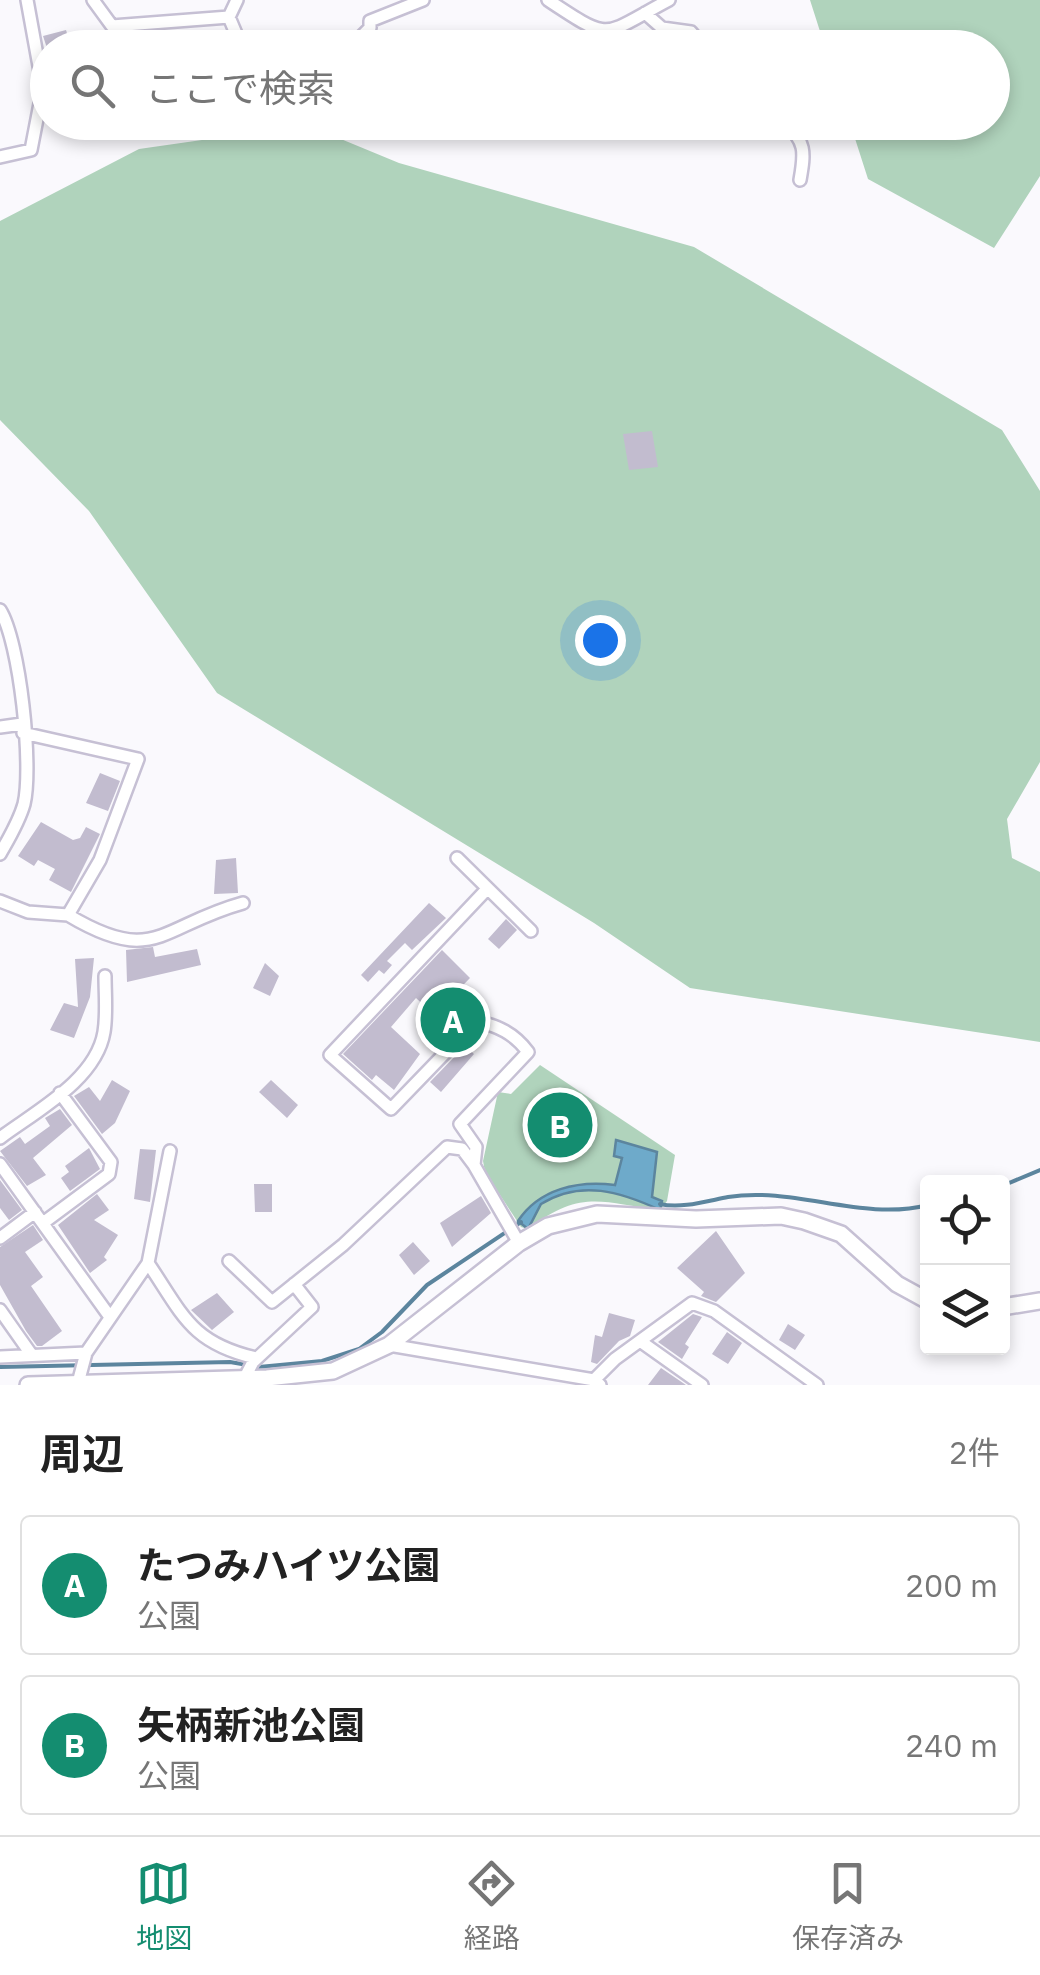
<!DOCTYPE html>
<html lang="ja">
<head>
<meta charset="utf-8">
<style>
  body { margin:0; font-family:"IBM Plex Sans","Noto Sans JP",sans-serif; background:#f2f2f2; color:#222 }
  .controls { position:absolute; right:30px; bottom:30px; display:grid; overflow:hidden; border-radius:10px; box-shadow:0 5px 15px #0003 }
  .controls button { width:90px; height:90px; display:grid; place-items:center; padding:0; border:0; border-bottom:2px solid #e0e0e0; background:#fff; color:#222; font:50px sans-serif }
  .you { position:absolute; left:600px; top:640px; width:35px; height:35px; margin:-25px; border:8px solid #fff; border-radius:50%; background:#1a73e8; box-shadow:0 0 0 15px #1a73e833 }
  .badge { display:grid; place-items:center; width:65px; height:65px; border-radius:50%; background:#148d70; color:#fff; font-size:32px; font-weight:700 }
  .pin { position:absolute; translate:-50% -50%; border:5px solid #fff; box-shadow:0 2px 10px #0006 }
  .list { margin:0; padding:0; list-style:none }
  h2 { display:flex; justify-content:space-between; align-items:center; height:130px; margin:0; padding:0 40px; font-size:42px }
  h2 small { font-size:32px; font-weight:400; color:#767676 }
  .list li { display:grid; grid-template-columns:65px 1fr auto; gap:30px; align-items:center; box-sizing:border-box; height:140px; margin:0 20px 20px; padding:0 20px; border:2px solid #e0e0e0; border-radius:10px }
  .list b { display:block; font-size:38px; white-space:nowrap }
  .list p { margin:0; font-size:32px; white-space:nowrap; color:#767676 }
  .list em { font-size:32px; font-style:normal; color:#767676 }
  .icon { flex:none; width:55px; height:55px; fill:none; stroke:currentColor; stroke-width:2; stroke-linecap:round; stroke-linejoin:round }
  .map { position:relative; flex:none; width:1040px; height:1385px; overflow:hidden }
  .search { position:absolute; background:#fff; box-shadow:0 5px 15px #0003; left:30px; right:30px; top:30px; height:110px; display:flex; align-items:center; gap:25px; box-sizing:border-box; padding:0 35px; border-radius:55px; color:#767676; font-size:38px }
  .sheet { height:450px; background:#fff }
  nav { display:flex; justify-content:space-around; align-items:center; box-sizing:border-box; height:140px; border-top:2px solid #e0e0e0; background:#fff; font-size:28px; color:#767676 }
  nav a { display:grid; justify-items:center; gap:5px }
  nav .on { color:#148d70 }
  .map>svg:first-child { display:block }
  .green { fill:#b0d3bc }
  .water { fill:#6eaaca; stroke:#5c859e; stroke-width:2.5 }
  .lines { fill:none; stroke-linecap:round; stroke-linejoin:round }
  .stream { stroke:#5c859e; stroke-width:4 }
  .building { fill:#c2bccf }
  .street-casing { stroke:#c6c0d4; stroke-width:16 }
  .secondary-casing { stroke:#c6c0d4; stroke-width:20 }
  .street { stroke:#fff; stroke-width:11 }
  .secondary { stroke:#fff; stroke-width:15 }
</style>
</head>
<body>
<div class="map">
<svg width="1040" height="1385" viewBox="0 0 1040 1385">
  <rect width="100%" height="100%" fill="#faf9fd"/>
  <path class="green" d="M810,0H1040V176L994,248L868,179L850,123L992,122V48L825,47Z
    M307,125L399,163L694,247L1002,430L1040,491V762L1007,819L1012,858L1040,872V1042L690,988L594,923L217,693L89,511L0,420V221L139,149Z
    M540,1065L675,1155L667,1201L660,1210C600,1202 581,1189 528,1229L521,1227L485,1172L483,1161L498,1092L511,1094Z"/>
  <path class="water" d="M616,1140L657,1152L652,1197L662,1201L660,1210C621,1192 581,1179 541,1204L528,1229L518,1221C539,1189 578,1180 615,1185L622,1158L614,1156Z"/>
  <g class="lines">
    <path class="stream" d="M1002,1186L1040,1170
      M660,1204C681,1209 707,1201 728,1197C795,1186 862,1222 928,1205
      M0,1367L230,1362L259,1367L322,1361L359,1349L382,1332L427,1285L521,1222"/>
  </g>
  <path class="building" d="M66,30L72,48H47L43,36Z
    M182,30H205L207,48H140L139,33Z
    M627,122H664L648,140Z
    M652,431L658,467L629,470L623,434Z
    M100,773L120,781L108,811L86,803Z
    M41,822L73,840L80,838L86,827L100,834L71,892L49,880L55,869L38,860L34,866L18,856Z
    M236,858L238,893L214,894L216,860Z
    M429,903L446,918L412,950L405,943L387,961L392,965L384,974L379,970L368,982L361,975Z
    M506,919L517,930L499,949L488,939Z
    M153,947L155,957L197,949L201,965L127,982L126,950Z
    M442,950L470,978L434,1015L416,998L391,1027L420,1054L394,1090L376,1075L372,1080L343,1054Z
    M94,958L90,997L74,1038L50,1030L64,1003L78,1007L75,959Z
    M265,963L279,976L270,996L253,988Z
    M465,1046L474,1054L441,1092L430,1082Z
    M112,1080L130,1091L115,1123L102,1134L74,1096L89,1087L100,1101Z
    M271,1080L298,1105L287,1118L259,1092Z
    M60,1109L72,1125L33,1158L46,1175L27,1186L0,1151L20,1137L25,1144L50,1126L45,1118Z
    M89,1148L100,1169L70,1191L61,1178L69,1172L65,1166Z
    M140,1149L156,1150L150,1202L134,1199Z
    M0,1180L22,1210L9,1220L0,1208Z
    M254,1184H272V1212H255Z
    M97,1194L109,1210L94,1220L118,1235L104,1257L107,1260L90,1273L58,1225Z
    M481,1196L491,1213L452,1247L440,1223Z
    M33,1225L43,1240L25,1252L43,1277L31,1286L62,1331L42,1346H37L26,1331L0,1285V1247Z
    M716,1231L745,1273L716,1302L701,1296L704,1292L677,1268Z
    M413,1242L430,1261L414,1275L399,1255Z
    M217,1293L234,1312L212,1330L191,1310Z
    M609,1313L635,1320L630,1336L619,1341L597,1364L591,1362L595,1335L602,1337Z
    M693,1314L702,1317L685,1344L689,1347L682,1359L658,1342Z
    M788,1324L805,1335L795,1350L779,1340Z
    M727,1332L742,1343L728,1364L712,1354Z
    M661,1368L686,1385H648Z"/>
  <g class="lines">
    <defs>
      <path id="street" d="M93,0L112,26L229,17
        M237,0L229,17L242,48
        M548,0C613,43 601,36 669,0
        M645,13L662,28L691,32L705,48
        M283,48H303
        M337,48L358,40L370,28V21L423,0
        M784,122C806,141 805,152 800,180
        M0,157L31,150L43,88L27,0
        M0,610C20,642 33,767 24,804C19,822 9,838 0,854
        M0,727L22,724
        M457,858L531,931
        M487,889L330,1055L391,1109L476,1021C498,1026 514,1033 528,1052L460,1124L476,1147L474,1165L519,1243
        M0,901L28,912L68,915L100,860L138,759L23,733
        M68,915C155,967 160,926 243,903
        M0,1138C36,1111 96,1080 104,1032C107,1014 105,994 105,976
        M0,1164L110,1317
        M43,1223L109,1174L111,1162L60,1093
        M0,1238L35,1212
        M229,1261L272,1302L343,1245L447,1147L462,1149L474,1165
        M148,1263C183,1315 191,1343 256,1358
        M0,1310L31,1354
        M640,1341L702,1385
        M389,1345L594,1380L600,1385
        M0,1357L86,1353
        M244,1379L253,1362L312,1307L294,1284
        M594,1380L615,1359L692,1303L714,1311L817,1385
        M78,1383L86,1353L148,1263L170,1151"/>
      <path id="secondary" d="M1002,1307L1040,1301
        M28,1385L267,1378L333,1371L389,1345L519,1243L548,1226L597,1214L696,1219L781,1216L804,1221L841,1234L897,1284L928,1301"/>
    </defs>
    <use href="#street" class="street-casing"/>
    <use href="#secondary" class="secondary-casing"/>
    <use href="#street" class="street"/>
    <use href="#secondary" class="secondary"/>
  </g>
</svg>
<div class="controls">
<button><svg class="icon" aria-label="locate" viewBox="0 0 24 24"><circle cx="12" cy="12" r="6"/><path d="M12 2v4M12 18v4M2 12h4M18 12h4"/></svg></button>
<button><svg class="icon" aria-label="layers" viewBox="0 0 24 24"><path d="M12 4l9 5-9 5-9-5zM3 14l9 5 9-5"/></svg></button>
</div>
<div class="you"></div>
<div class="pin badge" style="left:453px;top:1020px">A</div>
<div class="pin badge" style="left:560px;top:1125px">B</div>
<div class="search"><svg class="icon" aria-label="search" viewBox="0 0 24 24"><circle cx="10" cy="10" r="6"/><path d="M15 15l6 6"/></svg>ここで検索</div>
</div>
<section class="sheet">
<h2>周辺<small>2件</small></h2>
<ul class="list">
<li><span class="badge">A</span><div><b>たつみハイツ公園</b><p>公園</p></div><em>200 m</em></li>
<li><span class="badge">B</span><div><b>矢柄新池公園</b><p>公園</p></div><em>240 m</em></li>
</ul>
</section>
<nav>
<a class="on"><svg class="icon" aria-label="map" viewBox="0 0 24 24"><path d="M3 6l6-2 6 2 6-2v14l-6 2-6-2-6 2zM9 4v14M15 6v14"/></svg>地図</a>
<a><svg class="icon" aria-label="directions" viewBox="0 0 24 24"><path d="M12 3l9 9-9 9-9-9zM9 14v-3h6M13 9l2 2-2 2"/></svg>経路</a>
<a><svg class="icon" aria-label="saved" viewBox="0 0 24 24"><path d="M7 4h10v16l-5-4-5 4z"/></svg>保存済み</a>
</nav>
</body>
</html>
